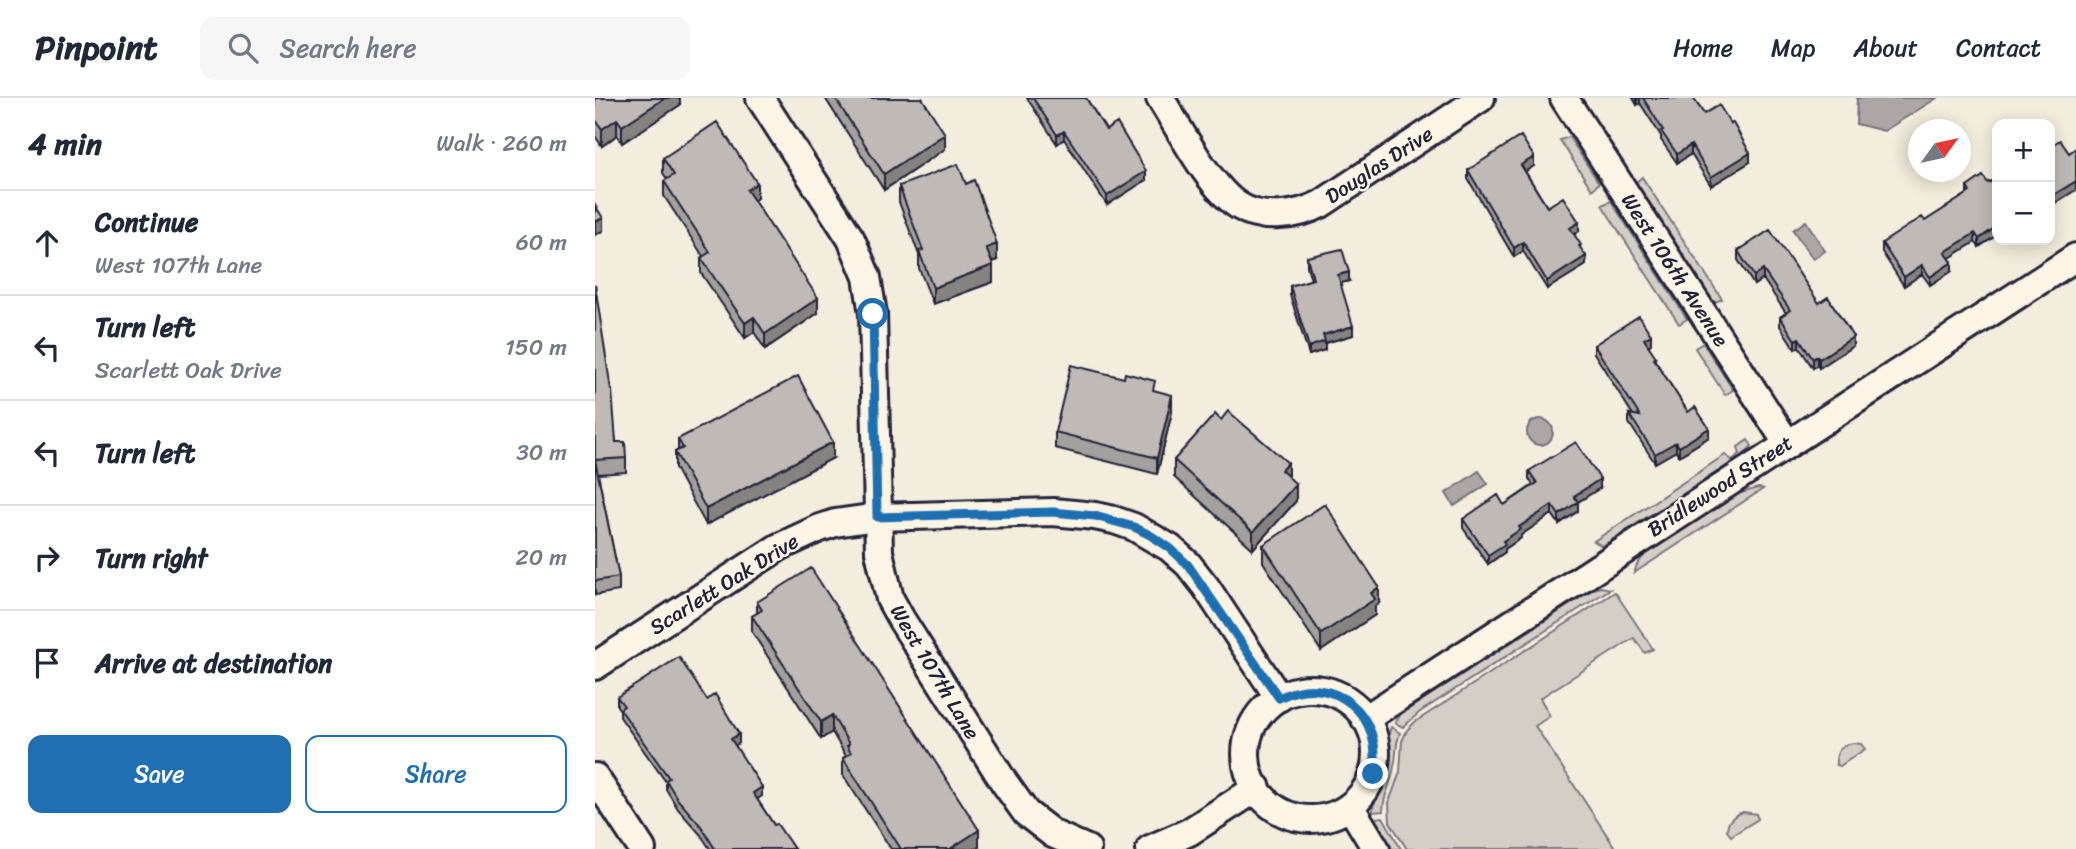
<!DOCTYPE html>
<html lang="en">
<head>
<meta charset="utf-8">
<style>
  body { margin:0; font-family:Sriracha,sans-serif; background:#f6f6f7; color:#1f2937 }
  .controls { position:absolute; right:21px; top:21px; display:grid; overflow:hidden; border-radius:14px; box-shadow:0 4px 18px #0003 }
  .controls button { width:63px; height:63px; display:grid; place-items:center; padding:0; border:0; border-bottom:2px solid #e0e1e3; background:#fff; color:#1f2937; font:35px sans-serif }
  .compass { position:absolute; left:1313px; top:21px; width:63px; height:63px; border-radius:50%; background:#fff; box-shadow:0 4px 18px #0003; rotate:57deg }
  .stop { position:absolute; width:21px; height:21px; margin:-16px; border:5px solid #1f6fb2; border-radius:50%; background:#fff }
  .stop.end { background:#1f6fb2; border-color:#fff; box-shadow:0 2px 7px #0008 }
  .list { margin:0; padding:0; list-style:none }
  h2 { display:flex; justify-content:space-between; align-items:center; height:91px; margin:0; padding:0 28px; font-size:30px }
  h2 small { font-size:23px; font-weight:400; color:#747a83 }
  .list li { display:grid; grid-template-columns:46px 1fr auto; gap:21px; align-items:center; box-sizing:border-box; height:105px; padding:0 28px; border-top:2px solid #e0e1e3 }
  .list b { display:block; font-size:26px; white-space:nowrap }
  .list p { margin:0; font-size:23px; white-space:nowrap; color:#747a83 }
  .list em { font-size:23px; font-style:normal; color:#747a83 }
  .actions { display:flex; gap:14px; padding:21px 28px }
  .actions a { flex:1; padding:16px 0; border:2px solid #1f6fb2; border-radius:14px; text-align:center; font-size:24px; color:#1f6fb2 }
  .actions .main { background:#1f6fb2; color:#fff }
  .icon { flex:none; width:38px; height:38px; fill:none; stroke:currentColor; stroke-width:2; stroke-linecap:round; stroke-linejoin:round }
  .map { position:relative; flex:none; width:1481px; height:751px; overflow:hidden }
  header { display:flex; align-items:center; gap:42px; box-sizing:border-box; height:98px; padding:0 35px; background:#fff; border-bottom:2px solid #e0e1e3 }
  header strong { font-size:33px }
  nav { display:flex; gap:38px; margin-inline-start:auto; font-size:24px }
  .search { width:490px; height:63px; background:#f6f6f7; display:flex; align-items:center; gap:18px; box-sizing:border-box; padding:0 24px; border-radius:14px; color:#747a83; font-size:26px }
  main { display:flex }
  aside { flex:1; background:#fff }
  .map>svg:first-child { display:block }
  .green { fill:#d4cfc6; stroke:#7b7880; stroke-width:2 }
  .water { fill:#aca7a6; stroke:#75727b; stroke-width:2 }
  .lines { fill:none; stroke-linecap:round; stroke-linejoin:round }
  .minor-casing { stroke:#22223b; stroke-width:32 }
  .minor { stroke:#fcf5e5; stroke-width:26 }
  .wall { fill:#a4a09d; stroke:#22223b; stroke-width:2 }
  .shaded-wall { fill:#86827f; stroke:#22223b; stroke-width:2 }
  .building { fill:#bfbab6; stroke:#22223b; stroke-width:2 }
  .route { stroke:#1f6fb2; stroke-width:9 }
  .labels { text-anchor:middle; stroke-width:5; stroke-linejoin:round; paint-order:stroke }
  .street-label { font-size:21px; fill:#22223b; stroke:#fcf5e5 }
</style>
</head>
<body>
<header>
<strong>Pinpoint</strong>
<div class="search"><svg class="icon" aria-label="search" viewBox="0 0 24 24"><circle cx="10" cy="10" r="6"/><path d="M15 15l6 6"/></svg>Search here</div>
<nav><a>Home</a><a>Map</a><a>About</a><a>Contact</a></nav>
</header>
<main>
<aside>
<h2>4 min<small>Walk · 260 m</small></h2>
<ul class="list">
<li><svg class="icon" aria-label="ahead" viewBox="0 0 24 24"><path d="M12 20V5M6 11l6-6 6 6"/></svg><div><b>Continue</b><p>West 107th Lane</p></div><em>60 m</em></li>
<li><svg class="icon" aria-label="left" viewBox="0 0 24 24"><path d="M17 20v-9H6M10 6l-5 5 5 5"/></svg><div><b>Turn left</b><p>Scarlett Oak Drive</p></div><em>150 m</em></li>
<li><svg class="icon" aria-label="left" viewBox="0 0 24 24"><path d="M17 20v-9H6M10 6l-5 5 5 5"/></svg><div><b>Turn left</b></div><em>30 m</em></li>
<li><svg class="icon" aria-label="right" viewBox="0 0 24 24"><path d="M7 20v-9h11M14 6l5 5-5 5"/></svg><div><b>Turn right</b></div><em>20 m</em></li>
<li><svg class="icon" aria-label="arrive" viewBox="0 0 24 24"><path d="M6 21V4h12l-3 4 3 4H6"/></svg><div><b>Arrive at destination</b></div></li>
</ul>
<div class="actions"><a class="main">Save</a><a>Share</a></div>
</aside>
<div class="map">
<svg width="1481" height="751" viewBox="0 0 1481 751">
  <rect width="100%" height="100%" fill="#f3edde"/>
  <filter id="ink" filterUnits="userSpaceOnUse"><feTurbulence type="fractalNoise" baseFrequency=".0143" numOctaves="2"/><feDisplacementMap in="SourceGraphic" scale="14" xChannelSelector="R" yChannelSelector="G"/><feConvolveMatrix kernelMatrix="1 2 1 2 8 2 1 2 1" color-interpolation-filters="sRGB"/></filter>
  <g filter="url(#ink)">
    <path class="green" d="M974,39L1004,85L997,92L965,42Z
      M1047,79L1127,201L1118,205L1039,86Z
      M1016,103L1092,221L1084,226L1007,107Z
      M1108,245L1138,292L1130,297L1100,250Z
      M1153,342L1157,348L1147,358L1007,448L999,443L1130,357L1137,362L1145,356L1143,349Z
      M1163,390L1168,391L1039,475L1042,467L1049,457L1143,396Z
      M1006,489L1015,491L825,614L808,629L800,625L806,616L999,491Z
      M1020,494L1058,551L1050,555L1039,540L945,600L955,618L940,628L1021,751H812L795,724L794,704L805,674L807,643L812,632L820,624Z
      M796,629L805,635C800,646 802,657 799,668C797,684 788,697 788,713L778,714C777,698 786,685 789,669C792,655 791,643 796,629Z
      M1259,645L1266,646L1270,651L1245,668L1241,667C1240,654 1246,646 1259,645Z
      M1148,714L1161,716L1163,721L1136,738L1132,733C1132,722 1139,717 1148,714Z
      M788,719L806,751H794L781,730L779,720Z"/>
    <path class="water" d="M1262,0H1342L1289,33L1261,26Z
      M1211,123L1230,153L1218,161L1198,132Z
      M932 334a13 13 0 1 1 26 0a13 13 0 1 1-26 0Z
      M884,373L893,386L859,408L851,395Z"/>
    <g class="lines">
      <defs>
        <path id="minor" d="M165,0L256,141L272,179L278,216L284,454L295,501L306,521L409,684L431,715L458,736L492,751
          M565,0C585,31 614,89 644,108C667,123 703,118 726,106L886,0
          M969,0L1192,345
          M0,568L184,449L225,430L240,425L282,419L458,414L500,418L519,422L539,429L575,450L593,466L611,489L684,600
          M651 656a65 65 0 1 1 130 0a65 65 0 1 1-130 0Z
          M770,621L1481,159
          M0,679L47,751
          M755,708L781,751
          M555,751L594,734L662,690"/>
      </defs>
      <use href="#minor" class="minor-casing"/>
      <use href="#minor" class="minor"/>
    </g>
    <path class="wall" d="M0,0H85V7L27,45L22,37L7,48L0,38Z
      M230,0H327L350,51L289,92Z
      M432,0H491L511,32L551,82L512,107L469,41L462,46Z
      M1038,0H1098L1109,16L1155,64L1116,88L1096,56L1082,65L1066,42V38L1045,5L1042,7Z
      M68,60L162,100L159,102L223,215L170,251L159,234L150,240L106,175V160L108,158L69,98V83L72,81L68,75Z
      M939,68L930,73L952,109L984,133L979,137L986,151L991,167L952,191L928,153L919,159L873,81V72Z
      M1402,81V137L1384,149L1380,144L1354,160L1357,173L1335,187L1327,176L1309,188L1287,154V145L1330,123L1372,96V89L1393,85Z
      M304,88L402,162L397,164L398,184L338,206L324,170V157L304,104Z
      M1143,153L1224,205L1258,248L1224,270L1222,267L1218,270L1204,249L1200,251L1185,228V219L1191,215L1168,181L1159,187L1143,162Z
      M712,159L754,183L745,185L758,237L730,245V252L714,257L695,197V188L716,182L712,168Z
      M0,187L21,344L31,360V374L3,376L24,479V493L0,497Z
      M1056,246L1053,247L1061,264L1093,314L1114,339L1084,358L1081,353L1060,365L1034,325V316L1038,317L999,255V247Z
      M560,293L577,314L562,376L460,350V334Z
      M83,341L238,360L111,427L80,370V354L83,352Z
      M579,362L693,379L701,403L658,451L579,379Z
      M934,373L1005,390L983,404V413L964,426L957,416L926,437V440L910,451V454L893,466L868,430V421L909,407L938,387L934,381Z
      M668,447L784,505L780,508V517L726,553L668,464Z
      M162,504L384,749L380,751H296L248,677V660L251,658L237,634L226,641L157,534V518L162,515Z
      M22,599L112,602L144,645L140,647L167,698L162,701L179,727L199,751H115L106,737L83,711L71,691V684L25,619V612L22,608Z"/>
    <path class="shaded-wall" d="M70,0H85V7L27,45V28Z
      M1042,0H1045V5L1042,7Z
      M22,21V37L7,48V31Z
      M469,33V41L462,46V37Z
      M350,36V51L289,92V76Z
      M1096,47V56L1082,65V56Z
      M1155,55V64L1116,88V79Z
      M939,59V68L926,76V67Z
      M551,73V82L512,107V98Z
      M1481,83V92L1455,108V99Z
      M162,85V100L152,107V92Z
      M8,120V133L0,137V124Z
      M984,124V133L975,139V130Z
      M1402,128V137L1384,149V141Z
      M1380,135V144L1350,163V154Z
      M928,144V153L919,159V150Z
      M402,146V162L391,166V150Z
      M991,158V167L952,191V183Z
      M1357,164V173L1335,187V179Z
      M398,167V184L338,206V190Z
      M1327,167V176L1309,188V179Z
      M1168,172V181L1159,187V178Z
      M754,174V183L743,186V177Z
      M223,200V215L170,251V236Z
      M159,219V234L150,240V225Z
      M758,228V237L730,245V252L714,257V249L728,237Z
      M1056,237V246L1049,250V241Z
      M1258,239V248L1224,270V261Z
      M1204,240V249L1200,251V242Z
      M1222,258V267L1218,270V261Z
      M577,297V314L562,376V360Z
      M1114,330V339L1084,358V349Z
      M238,344V360L111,427V411Z
      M1081,344V353L1060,365V356Z
      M693,365V381L686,372Z
      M1005,381V390L983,404V413L964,426V417L979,398Z
      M701,386V403L658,451V434Z
      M957,407V416L926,437V440L910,451V454L893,466V457L924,429Z
      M784,489V505L780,508V517L726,553V536Z
      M237,617V634L226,641V624Z
      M144,636V645L136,650V641Z
      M167,689V698L158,704V695Z
      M384,732V749L380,751H355Z"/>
    <path class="building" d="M0,0H70L27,28L22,21L7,31L0,21Z
      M240,0H327L350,36L289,76Z
      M438,0H491L511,32L522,25L551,73L512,98L469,33L462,37Z
      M1048,0H1098L1109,16L1124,7L1136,26L1138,25L1155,55L1116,79L1096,47L1082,56L1066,33L1068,32Z
      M122,24L162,85L152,92L223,200L170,236L159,219L150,225L106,160L115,154L69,83L79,77L68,60Z
      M926,38L939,59L926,67L952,109L968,99L984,124L975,130L986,147L984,148L991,158L952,183L928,144L919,150L873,72Z
      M1465,42L1474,55L1481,50V83L1455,99V48Z
      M363,66L371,86L379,82L402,146L391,150L398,167L338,190L324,153L328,152L304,88Z
      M1388,78L1393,85L1402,81V128L1384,141L1380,135L1350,154L1357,164L1335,179L1327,167L1309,179L1287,145L1327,119L1330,123L1375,94L1372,89Z
      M0,107L8,120L0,124Z
      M1175,132L1224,205L1233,199L1258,239L1224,261L1222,258L1218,261L1204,240L1200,242L1185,219L1195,212L1168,172L1159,178L1143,153Z
      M747,151L754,174L743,177L758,228L728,237L730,243L714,249L695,188L718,181L712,159Z
      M0,187L16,292H17L21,344H30L31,360L0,362L24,479L0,483Z
      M1044,218L1056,237L1049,241L1061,259L1059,261L1093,314L1100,309L1114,330L1084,349L1081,344L1060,356L1034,316L1045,318L999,247Z
      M476,267L529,280L530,275L560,283L558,292L577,297L562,360L460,334Z
      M203,278L238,344L111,411L80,354L88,350L83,341Z
      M633,313L693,365L686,372L701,386L658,434L579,362L620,316L626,322Z
      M981,344L1005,381L979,398L983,404L964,417L957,407L924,429L926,431L908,443L910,446L893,457L868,421L903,397L909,407L942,385L934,373Z
      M730,406L784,489L776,495L780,501L726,536L668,447Z
      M216,470L384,732L355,751H306L248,660L256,655L252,648L254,646L237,617L226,624L157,518L167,512L162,504Z
      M84,559L112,602L120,596L144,636L136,641L167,689L158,695L179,727L182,726L199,751H120L106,728L83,702L71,682L74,680L25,611L29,608L22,599Z"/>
  </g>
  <g class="lines" filter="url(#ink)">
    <path class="route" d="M278,216L282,419L458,414L500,418L539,429L555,437L575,450L593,467L684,600C738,572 791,618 778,676"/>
  </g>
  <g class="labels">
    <g class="street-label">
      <text transform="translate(784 67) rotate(-33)" y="7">Douglas Drive</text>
      <text transform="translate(1080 172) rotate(57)" y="7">West 106th Avenue</text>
      <text transform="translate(1125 388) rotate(-33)" y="7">Bridlewood Street</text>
      <text transform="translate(129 486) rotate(-32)" y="7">Scarlett Oak Drive</text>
      <text transform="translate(340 574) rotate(59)" y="7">West 107th Lane</text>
    </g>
  </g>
</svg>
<div class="controls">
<button>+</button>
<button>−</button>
</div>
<svg class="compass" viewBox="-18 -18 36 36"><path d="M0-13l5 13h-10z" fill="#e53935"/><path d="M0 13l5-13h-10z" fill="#747a83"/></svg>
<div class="stop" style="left:278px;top:216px"></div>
<div class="stop end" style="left:778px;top:676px"></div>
</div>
</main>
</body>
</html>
